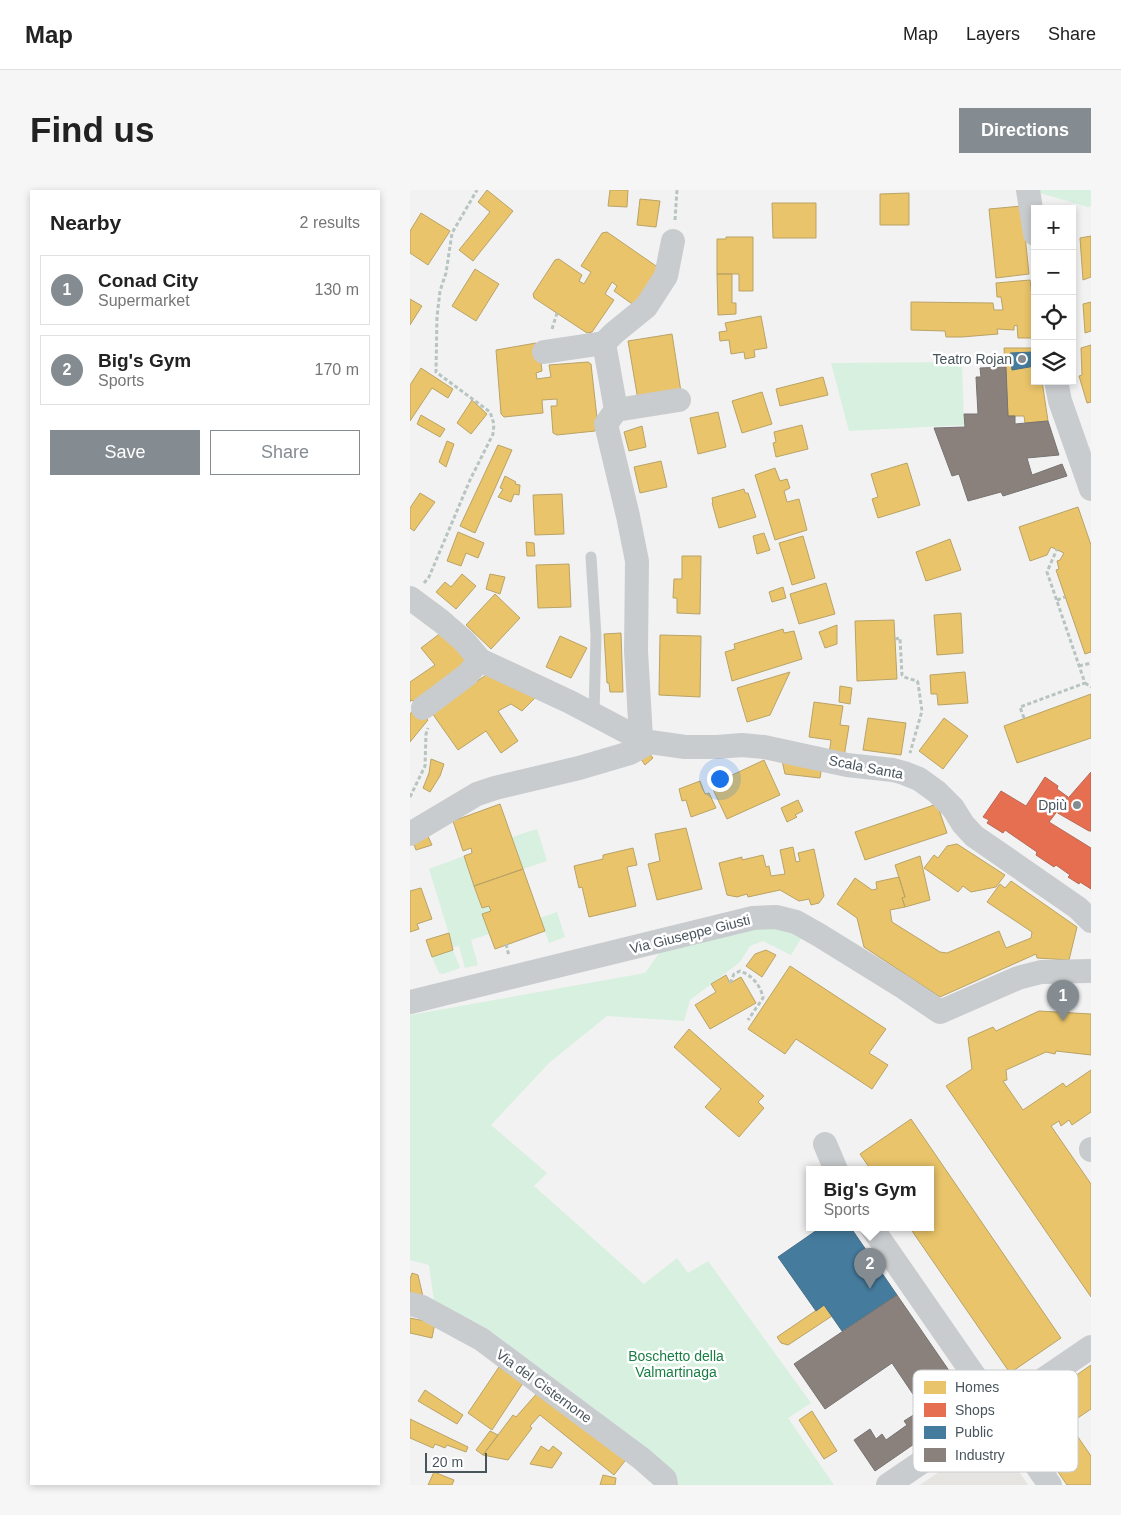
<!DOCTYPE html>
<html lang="en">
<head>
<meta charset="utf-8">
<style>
  body { margin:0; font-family:Helvetica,sans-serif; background:#f6f6f6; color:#222 }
  .controls { position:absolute; right:15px; top:15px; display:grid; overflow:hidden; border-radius:0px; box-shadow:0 2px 8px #0003 }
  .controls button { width:45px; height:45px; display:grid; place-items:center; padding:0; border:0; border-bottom:1px solid #e0e0e0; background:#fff; color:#222; font:25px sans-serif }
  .scale { position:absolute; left:15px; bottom:12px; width:62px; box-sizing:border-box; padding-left:5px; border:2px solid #49555d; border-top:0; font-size:14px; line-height:18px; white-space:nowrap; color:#49555d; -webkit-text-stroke:4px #fff; paint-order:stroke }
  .you { position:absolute; left:309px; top:588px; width:18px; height:18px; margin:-12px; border:4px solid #fff; border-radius:50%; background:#1a73e8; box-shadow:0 0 0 8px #1a73e833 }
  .badge { display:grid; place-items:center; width:32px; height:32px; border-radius:50%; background:#848c91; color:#fff; font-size:16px; font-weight:700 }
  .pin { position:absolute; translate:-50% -41px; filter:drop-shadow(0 1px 2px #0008) }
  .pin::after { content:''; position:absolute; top:26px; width:18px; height:15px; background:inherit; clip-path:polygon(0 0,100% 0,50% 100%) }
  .popup { position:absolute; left:396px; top:976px; width:128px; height:65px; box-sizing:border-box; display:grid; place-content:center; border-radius:0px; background:#fff; filter:drop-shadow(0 1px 4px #0005); font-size:16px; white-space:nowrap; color:#767676 }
  .popup b { font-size:19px; color:#222 }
  .popup::after { content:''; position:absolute; left:50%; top:100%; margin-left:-10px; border:10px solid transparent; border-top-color:#fff }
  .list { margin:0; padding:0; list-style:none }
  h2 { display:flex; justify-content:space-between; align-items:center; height:65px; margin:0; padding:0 20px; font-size:21px }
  h2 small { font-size:16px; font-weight:400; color:#767676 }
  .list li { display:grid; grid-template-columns:32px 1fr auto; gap:15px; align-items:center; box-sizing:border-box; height:70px; margin:0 10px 10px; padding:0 10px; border:1px solid #e0e0e0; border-radius:0px }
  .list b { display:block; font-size:19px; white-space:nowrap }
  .list p { margin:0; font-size:16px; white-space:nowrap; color:#767676 }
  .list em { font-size:16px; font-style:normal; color:#767676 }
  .actions { display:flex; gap:10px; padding:15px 20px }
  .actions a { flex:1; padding:11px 0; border:1px solid #848c91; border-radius:0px; text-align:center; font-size:18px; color:#848c91 }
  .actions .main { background:#848c91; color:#fff }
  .icon { flex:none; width:28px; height:28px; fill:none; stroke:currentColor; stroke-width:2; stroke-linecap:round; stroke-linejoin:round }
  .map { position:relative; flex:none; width:681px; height:1295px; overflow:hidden; border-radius:0px }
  header { display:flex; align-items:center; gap:30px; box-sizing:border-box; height:70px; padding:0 25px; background:#fff; border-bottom:1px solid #e0e0e0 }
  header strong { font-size:24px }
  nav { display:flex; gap:28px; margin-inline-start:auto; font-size:18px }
  .intro { display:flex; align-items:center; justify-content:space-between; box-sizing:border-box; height:120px; padding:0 30px }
  h1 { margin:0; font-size:35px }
  .button { padding:12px 22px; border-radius:0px; background:#848c91; color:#fff; font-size:18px; font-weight:700 }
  main { display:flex; gap:30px; padding:0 30px }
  aside { flex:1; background:#fff; border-radius:0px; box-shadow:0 2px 8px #0003 }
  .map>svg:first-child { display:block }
  .commercial { fill:#e6e4e0 }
  .green { fill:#d7f0df }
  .homes { fill:#e9c46a; stroke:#b9a366 }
  .shops { fill:#e76f51; stroke:#b86755 }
  .public { fill:#457b9d; stroke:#46708a }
  .industry { fill:#8a817c; stroke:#767473 }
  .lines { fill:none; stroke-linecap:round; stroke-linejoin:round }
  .path { stroke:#b8c4c0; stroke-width:3; stroke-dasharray:4 2.5; stroke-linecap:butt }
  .lane { stroke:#c9ccce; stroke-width:11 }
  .street { stroke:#c9ccce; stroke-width:24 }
  .poi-dot { fill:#848c91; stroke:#fff; stroke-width:2 }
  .labels { text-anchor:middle; stroke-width:5; stroke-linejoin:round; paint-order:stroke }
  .poi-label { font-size:14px; fill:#49555d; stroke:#fff; text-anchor:end }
  .street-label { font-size:14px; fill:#49555d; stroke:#fff }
  .park-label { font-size:14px; fill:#1a7e44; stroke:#fff }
  .key { fill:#fff; stroke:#c8ccce; stroke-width:1 }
  .key-label { font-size:14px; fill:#49555d }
</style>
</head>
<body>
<header>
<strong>Map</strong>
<nav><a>Map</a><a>Layers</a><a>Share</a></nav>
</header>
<div class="intro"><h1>Find us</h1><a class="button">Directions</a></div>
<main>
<aside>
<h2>Nearby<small>2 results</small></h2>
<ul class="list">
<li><span class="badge">1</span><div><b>Conad City</b><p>Supermarket</p></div><em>130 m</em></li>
<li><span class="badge">2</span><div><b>Big's Gym</b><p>Sports</p></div><em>170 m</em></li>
</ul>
<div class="actions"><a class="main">Save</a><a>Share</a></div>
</aside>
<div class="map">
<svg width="681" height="1295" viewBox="0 0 681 1295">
  <rect width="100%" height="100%" fill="#f2f2f2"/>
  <path class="commercial" d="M584,1244L618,1295H510L572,1252Z"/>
  <path class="green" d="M630,0H681V16L678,17L630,3Z
    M552,172L554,235L439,241L421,173Z
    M127,639L137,671L113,679L102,647Z
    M54,666L71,718L79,716L81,721L73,724L79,744L61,750L68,775L55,778L49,756L43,757L19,679Z
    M147,722L155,747L139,753L130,728Z
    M342,735L369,737L392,747L381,765L353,751L340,756L330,772L280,810L274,831L197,826L139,873L81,935L137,983L124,996L234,1094L267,1068L278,1083L298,1071L401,1213L378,1228L424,1295H268L261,1283L250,1271L185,1219L75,1137L24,1111L19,1075L0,1070V825L235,783L252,759Z
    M43,760L50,778L33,784L29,783L22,767Z"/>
  <path class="homes" d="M77,0L103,21L63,71L49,60L80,22L68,12Z
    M200,0H218L217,17L198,16Z
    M499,3V35H470V4Z
    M230,9L250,11L246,37L227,35Z
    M362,13H406V48H363Z
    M612,16L619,84L586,88L579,19Z
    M11,23L40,41L18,75L0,63V41Z
    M197,42L249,78L225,116L204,101L207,96L202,92L195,104L204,110L182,142L177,143L124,108L123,104L145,70L149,69L172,85L169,91L174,94L181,82L171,76L192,43Z
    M681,46V87L673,90L670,48Z
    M316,47H343V101H329V84H307V49H316Z
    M65,79L89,94L66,131L42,116Z
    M307,84H322V113H326V124L308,125Z
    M620,90L625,130V148H608L607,135L604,136V140L587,139L588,144L552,147H536L535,141L501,140V112L583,113L584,120H593L591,107H587L586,93Z
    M0,109L12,116L0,135Z
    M681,112V141L675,143L673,114Z
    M351,126L357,158L344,160L345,167L335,169L334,162L321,164L319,150L310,151L309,142L317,141L315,133Z
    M262,144L271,202L228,210L218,151Z
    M126,153L129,155L132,181L126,183L127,189L141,187L139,175L178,172L181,174L188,237L185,241L147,245L143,243L141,216H147V209L132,210L133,223L94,227L91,224L86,160Z
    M681,155V212L677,213L669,186L672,185L671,158Z
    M594,158H625V191H632L638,231L615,233L614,226H598Z
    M11,178L43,199L38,208L22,198L0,231V195Z
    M413,187L418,205L370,216L366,199Z
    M352,202L362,234L332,243L322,211Z
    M62,210L77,224L61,244L47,233Z
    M308,222L316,257L288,264L280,228Z
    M11,225L35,239L30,247L7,234Z
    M392,235L398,259L366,267L363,253L366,252L364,242Z
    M232,236L236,257L219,261L214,242Z
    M37,251L44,254L36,277L29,272Z
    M88,255L102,260L65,343L50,336Z
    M251,271L257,297L230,303L224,277Z
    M497,273L510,315L468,328L462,309L468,307L461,284Z
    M365,278L370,291L377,289L380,298L374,301L377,312L389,309L397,340L365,350L345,285Z
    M95,286L106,292L105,294L110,295L109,305L104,304L101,312L88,307L93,299L90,298Z
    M334,299L335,303H338L346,327L309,338L302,313H303L302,308Z
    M10,303L25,312L4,341L0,338V318Z
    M152,304L154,344L125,345L123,305Z
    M668,317L681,355V462L675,464L646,380L649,379L647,371L650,370L654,363L641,357L637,365L620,371L609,337Z
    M48,342L74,353L68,368L56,363L51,376L37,371Z
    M354,343L360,360L347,364L343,346Z
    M393,346L405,388L382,395L369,353Z
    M540,349L551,380L516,391L506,362Z
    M116,352L124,353L125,366H117Z
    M272,366H291L290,424L267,423V408H263L264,389H272Z
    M159,374L161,417L128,418L126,375Z
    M52,384L66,396L46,419L26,402L35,392L41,397Z
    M80,384L95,387L90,404L76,399Z
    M416,393L425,424L389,434L380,404Z
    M373,397L376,408L362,412L359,402Z
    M85,404L110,428L81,459L56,435Z
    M551,423L553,463L527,465L524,425Z
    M484,430L487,489L447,491L445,431Z
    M427,435V454L415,458L409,442Z
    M373,439L374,443L384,441L392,469L322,491L315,462L325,459L324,454Z
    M32,442L61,471L6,512L1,510L0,512V492L25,475L11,458Z
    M211,443L213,502H200L199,493H197L194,444Z
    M250,445L291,446L290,507L249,505Z
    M150,446L177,458L161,488L136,477Z
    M380,482L360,525L337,532L327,498Z
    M555,482L558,513L528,515L527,504H521L520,485Z
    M76,485L125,508L112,521L101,514L88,521L108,551L91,563L76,541L48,560L22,523Z
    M430,496L442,498L440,514L429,512Z
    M681,504V548L607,573L594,536Z
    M404,512L433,516L430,535L439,536L434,567L419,565L421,550L399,547Z
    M4,519L18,530L0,552V524Z
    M458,528L496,533L491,565L453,560Z
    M534,528L558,546L533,579L509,561Z
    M236,559L243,568L235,575L229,566Z
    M371,566L412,576L410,588L375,584Z
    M21,569L34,574L30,586L20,602L13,598L19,583Z
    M354,570L370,605L317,629L301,595Z
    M290,591L295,604L299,603L306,618L281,627L276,610L272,611L269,599Z
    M388,610L393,621L385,625L387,627L377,632L371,618Z
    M90,614L113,679L64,696L54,666L62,663L61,658L53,661L43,631Z
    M527,614L537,643L455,670L445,642Z
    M276,638L292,699L247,710L238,674L250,671L245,644Z
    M17,644L22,655L6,660L3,652Z
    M547,654L595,685L586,697L561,702L553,696L548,702L514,678L524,665L528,668L537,656Z
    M383,657L386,672L390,671L388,663L404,659L414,706L409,713L401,715L399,709L389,711L370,700L338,707L337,704L327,707L317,705L309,673L332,667V670L353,665L356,677L359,676L361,686L375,684L370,660Z
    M223,658L227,675L217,677L226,716L179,727L172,697L169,698L164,676L193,669V665Z
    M510,666L520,710L495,717L492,708L495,707L485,675Z
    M113,679L135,741L85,759L72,724L81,721L79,716L72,718L64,696Z
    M489,687L495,707L492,708L495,717L480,720L482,732L530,762L537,763L589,741L596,758L621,748L622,742L577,712L590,694L595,698L601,691L667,737L659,770L627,768L626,764L530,807L454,757L447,728L427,714L445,688L462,700L467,699L466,692Z
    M11,698L22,729L7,734L9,739L0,742V701Z
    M39,743L43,760L22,767L16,750Z
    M356,760L366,765L352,787L336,776L345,764Z
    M380,776L476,839L459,863L478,875L462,899L386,849L375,864L338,839Z
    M316,785L320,793L331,787L346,813L300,839L285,815L306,802L301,794Z
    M629,821L681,824V865L646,861L645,864L636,862L596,880L597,890L593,891L613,920L653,893L656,897L681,880V922L662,935L659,930L651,936L649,931L641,936L681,994V1107L536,896L562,879L558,848L583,837L586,841Z
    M279,839L354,906L348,912L354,918L329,947L295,917L311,899L264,857Z
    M501,929L651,1148L600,1183L500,1038H520V980H461L450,964Z
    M2,1083L8,1085L14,1111L0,1108V1089Z
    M414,1115L422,1126L378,1155L371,1153L367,1147Z
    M0,1128L25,1133L22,1148L0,1143Z
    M681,1175V1219L659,1234L681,1266V1295H657L609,1225Z
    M89,1177L113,1193L82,1240L58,1223Z
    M15,1200L53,1225L47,1234L8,1211Z
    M129,1201L218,1267L204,1285L130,1225L120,1236L122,1238L98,1270L73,1265L103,1225L106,1227Z
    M402,1221L427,1261L414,1269L389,1230Z
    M0,1229L58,1257L56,1262L37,1255L35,1258L25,1254L23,1258L0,1248Z
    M80,1241L88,1245L73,1265L66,1260Z
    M131,1256L139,1261L143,1256L152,1263L142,1278L120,1274Z
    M24,1282L44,1290L42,1295H18Z
    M193,1285L206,1288L205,1295H190Z"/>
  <path class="shops" d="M681,582V641H679L646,622Z
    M635,587L648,596L647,599L658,607L639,632L681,658V699L670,692L669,694L658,687L660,685L646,675L644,677L626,665L627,662L595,640L593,643L577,633L579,630L573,627L591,601L616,616Z"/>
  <path class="public" d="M623,162L625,176L602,180L600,163Z
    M410,1038H441L487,1105L432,1141L414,1115L406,1121L368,1067Z"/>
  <path class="industry" d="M596,177L598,226H605V234L638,231L649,265L617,268L622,285L652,274L657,286L593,306L591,302L558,311L549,284L542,286L524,238L555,237L554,224H568L566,187H571L570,178Z
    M487,1105L562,1214L465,1281L444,1250L460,1239L466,1249L472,1244L476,1250L497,1235L494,1231L513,1219L482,1173L415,1219L384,1174Z"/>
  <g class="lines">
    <path class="path" d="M265,30L267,0
      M142,139L147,123
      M14,393L19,387L60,290L83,244L84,234L80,222L26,182L27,127L30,101L36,83L42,43L67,0
      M647,410L655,407
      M485,449L490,448L492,485L494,487L507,491L508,493L512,521L500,563
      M669,476L681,473
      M675,493L681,497
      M614,528L610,517L675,493L637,382L647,359
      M0,607L15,576L16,544L18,538
      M96,754L99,766
      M320,793L324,784L330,781C342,785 351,796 353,808L338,830"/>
    <path class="lane" d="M181,367L186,446L184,524"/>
    <path class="street" d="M618,0L625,44
      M194,153L204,143L236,117L256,86L263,51
      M134,162L194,153L206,220L196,234L218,326L227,371L226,461L231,548
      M646,191L650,211L681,299
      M206,220L269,210
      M0,408L31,431L54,451L70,470L160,512L215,541L240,552L275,557H307L332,555L354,557L437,575L483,580L494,583L509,589L527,602L543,618L553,634L564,646L668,718L681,731
      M13,518L57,485L70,470
      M0,644L67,604L85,598L169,578L220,563L240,552
      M0,812L343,728L366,727L386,732L409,745L493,797L530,822L608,788L631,782L681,781
      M415,954L426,980
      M681,959V960
      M462,1038L640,1295
      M0,1114L12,1117L71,1149L232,1269L255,1289L256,1295
      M478,1295L681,1157"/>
  </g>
  <g class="poi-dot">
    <circle cx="612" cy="169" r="5"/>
    <circle cx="667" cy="615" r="5"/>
  </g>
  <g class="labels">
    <g class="poi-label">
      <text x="602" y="174">Teatro Rojan</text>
      <text x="657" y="620">Dpiù</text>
    </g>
    <g class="street-label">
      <text transform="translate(456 577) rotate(11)" y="5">Scala Santa</text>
      <text transform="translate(280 744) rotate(-14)" y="5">Via Giuseppe Giusti</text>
      <text transform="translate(134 1196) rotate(36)" y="5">Via del Cisternone</text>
    </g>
    <g class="park-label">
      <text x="266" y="1171">Boschetto della<tspan x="266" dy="16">Valmartinaga</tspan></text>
    </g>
  </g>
  <rect x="503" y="1180" width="165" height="102" rx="8" class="key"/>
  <rect x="514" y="1191" width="22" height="13" fill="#e9c46a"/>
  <rect x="514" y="1213" width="22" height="14" fill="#e76f51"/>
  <rect x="514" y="1236" width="22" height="13" fill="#457b9d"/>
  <rect x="514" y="1258" width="22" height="14" fill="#8a817c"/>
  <g class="key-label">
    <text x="545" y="1202">Homes</text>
    <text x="545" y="1225">Shops</text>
    <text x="545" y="1247">Public</text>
    <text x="545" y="1270">Industry</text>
  </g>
</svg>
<div class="controls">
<button>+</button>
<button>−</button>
<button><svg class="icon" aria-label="locate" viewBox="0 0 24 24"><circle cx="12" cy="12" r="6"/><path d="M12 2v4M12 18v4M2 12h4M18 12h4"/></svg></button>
<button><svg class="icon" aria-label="layers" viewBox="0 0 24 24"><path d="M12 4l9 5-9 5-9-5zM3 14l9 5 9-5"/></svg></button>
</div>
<div class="scale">20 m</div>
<div class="you"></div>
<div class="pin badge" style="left:653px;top:831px">1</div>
<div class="pin badge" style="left:460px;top:1099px">2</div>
<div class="popup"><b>Big's Gym</b>Sports</div>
</div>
</main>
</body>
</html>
